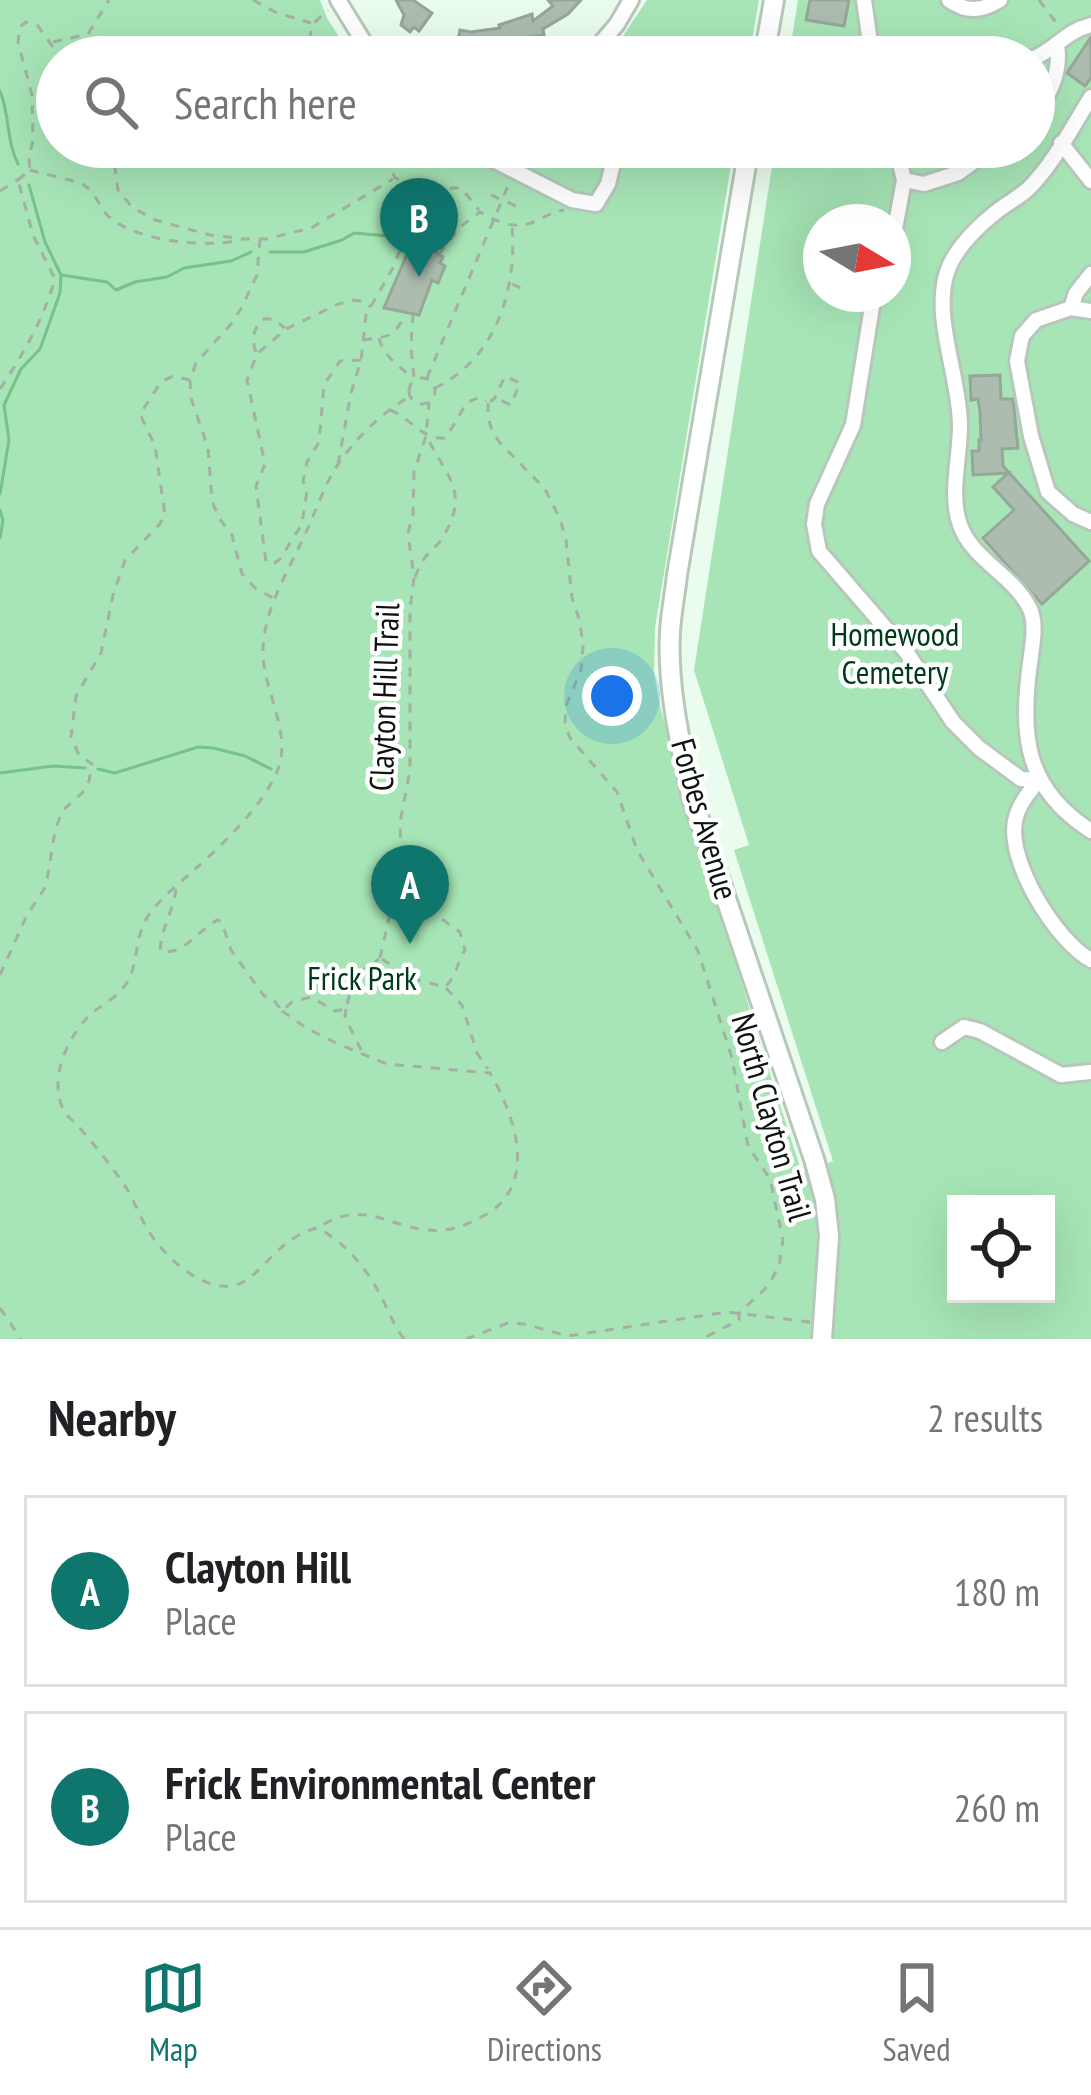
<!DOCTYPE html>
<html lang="en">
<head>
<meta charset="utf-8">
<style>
  body { margin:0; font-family:"PT Sans Narrow",sans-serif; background:#f2f2f2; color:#202124 }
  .controls { position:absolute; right:36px; bottom:36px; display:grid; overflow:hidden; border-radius:0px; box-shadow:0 12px 48px #0002 }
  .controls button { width:108px; height:108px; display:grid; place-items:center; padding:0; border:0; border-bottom:3px solid #e0e0e0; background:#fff; color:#202124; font:60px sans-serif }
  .compass { position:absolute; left:803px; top:204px; width:108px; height:108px; border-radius:50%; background:#fff; box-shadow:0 12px 48px #0002; rotate:100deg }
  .you { position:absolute; left:612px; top:696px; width:42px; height:42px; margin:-30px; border:9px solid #fff; border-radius:50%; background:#1a73e8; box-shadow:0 0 0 18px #1a73e833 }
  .badge { display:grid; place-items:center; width:78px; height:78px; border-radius:50%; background:#0f766e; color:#fff; font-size:39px; font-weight:700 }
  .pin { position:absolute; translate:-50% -99px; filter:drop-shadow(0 3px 6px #0008) }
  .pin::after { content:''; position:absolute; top:63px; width:42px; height:36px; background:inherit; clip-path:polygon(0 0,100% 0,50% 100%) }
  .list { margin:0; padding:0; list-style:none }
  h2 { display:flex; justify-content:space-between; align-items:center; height:156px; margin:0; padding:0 48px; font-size:51px }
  h2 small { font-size:39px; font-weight:400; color:#757577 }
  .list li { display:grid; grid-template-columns:78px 1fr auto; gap:36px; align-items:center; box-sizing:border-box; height:192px; margin:0 24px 24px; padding:0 24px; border:3px solid #e0e0e0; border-radius:0px }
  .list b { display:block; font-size:45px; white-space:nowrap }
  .list p { margin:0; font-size:39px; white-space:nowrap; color:#757577 }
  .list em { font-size:39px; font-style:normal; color:#757577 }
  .icon { flex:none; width:66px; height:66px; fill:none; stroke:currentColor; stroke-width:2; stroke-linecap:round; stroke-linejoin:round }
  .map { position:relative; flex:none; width:1091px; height:1339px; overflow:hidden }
  .search { position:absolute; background:#fff; box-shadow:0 12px 48px #0002; left:36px; right:36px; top:36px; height:132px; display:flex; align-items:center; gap:30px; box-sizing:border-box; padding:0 42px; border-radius:66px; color:#757577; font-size:45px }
  .sheet { height:588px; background:#fff }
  nav { display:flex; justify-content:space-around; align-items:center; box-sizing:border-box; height:168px; border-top:3px solid #e0e0e0; background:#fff; font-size:33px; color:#757577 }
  nav a { display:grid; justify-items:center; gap:6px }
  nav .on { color:#0f766e }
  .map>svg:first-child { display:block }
  .green { fill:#a7e5b6; fill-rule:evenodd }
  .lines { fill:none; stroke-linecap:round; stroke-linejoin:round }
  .stream { stroke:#77c18b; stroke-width:3 }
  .building { fill:#acbdb0; stroke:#96a79a; stroke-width:3 }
  .minor-casing { stroke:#b7c8bb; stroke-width:20 }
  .major-casing { stroke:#b7c8bb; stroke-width:24 }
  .path { stroke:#a2b0a5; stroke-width:3; stroke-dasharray:9 9; stroke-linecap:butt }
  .minor { stroke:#fff; stroke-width:14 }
  .major { stroke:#fff; stroke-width:18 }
  .labels { text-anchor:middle; stroke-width:9; stroke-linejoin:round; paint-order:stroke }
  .park-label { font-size:33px; fill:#003b19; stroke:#fff }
  .street-label { font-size:33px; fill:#0d130e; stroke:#fff }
</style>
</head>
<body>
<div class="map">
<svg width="1091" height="1339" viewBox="0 0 1091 1339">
  <rect width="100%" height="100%" fill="#eafcee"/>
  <path class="green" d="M0,0H320L327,18L352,57H57V147H734L655,628L654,673L661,710L754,1024L802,1173L833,1161L734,850L749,845L694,670L775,147H1034V57H789L798,0H1091V1339H0ZM821,222H893V294H821ZM956,1204H1046V1294H956Z
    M647,0H759L749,57H609Z"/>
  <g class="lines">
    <path class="stream" d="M0,91C10,115 6,140 18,164
      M270,252H304L342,240L354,233L388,236
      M61,275L107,282L116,290L135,282L167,277L184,268L231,261L251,252
      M0,494L9,440L4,405L21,369L40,349L60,293L61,275L45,242L29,185
      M0,510L3,520L0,538
      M98,769L115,773L198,747L213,748L245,756L271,769
      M0,773L53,766L85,768"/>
  </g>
  <path class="building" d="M396,0H413L432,13L419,31L414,27L410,32L401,25L404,15Z
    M548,0H581L568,14L543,29L544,35L521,38L523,46L496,57H474V54L456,51L460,30L471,32L500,28L499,25L532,14L533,21L553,6Z
    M810,0H849L844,26L806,20Z
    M1091,37V78L1085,86L1067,73Z
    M414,238L443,257L440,263L445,266L438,283L432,280L419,315L384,308Z
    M1000,375L1001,399H1013L1018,448L1002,449L1003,466L1089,561L1042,604L983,538L1014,510L993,487L1008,473L973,475L972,451H979V440H981L980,411L978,399L971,400L970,376Z"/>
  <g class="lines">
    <defs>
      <path id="minor" d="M338,0L373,57
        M864,0L872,57
        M949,0C967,13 982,11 1000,0
        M589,57L617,24L631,0
        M1034,58C1057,48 1066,31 1091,25
        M1091,97C1072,127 1054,163 1029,188C1021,196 1009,202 1000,209C980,224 955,248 947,272C932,318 960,377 960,426C960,458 949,495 960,525C973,561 1014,575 1030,609C1037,625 1032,646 1030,663C1020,735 1025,789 1091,831
        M1034,114C1051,94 1061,70 1057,45
        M1061,143L1091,181
        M468,147L572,200L596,204L608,184L617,147
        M904,180L924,184L958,173L994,147
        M893,240L904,180L896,147
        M874,294L853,425L817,504L814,524L819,551L907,653L953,722L979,748L1021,779L1039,780
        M1071,308L1076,293L1091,274
        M1091,311L1071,308L1036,320L1022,336L1017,361L1031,436L1048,492L1073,514L1091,522
        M1039,780C1029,792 1018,805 1015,821C1007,862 1056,941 1091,960
        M942,1042L964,1027L980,1031L1061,1075L1091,1072"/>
      <path id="major" d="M764,57L774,0
        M749,147L677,575C675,594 671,613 670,632C667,686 680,742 691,795L814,1159L825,1199L829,1236L822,1339"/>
    </defs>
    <use href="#minor" class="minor-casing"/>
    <use href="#major" class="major-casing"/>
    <path class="path" d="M253,0L275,12L311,23
      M1039,0L1058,25
      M53,42L88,34L109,0
      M305,57L313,24L328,10
      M112,147L118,190L132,207L155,220L210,235L244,239H266L311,228L393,179
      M30,170C42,174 75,180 84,185C95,192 99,206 107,215C135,242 205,248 242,240
      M18,180L30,170L29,157L33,140L32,95L18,42L20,27L26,22L38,26L60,57
      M0,191L19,179
      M491,195L516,206
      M411,228L441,239L436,252
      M260,239L257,275L242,307L231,324L196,363L190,380L191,398L208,448L212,501L219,518L232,535L242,574L255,588L273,598
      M441,239C446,222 438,202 448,188H461L479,210
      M439,254L460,227L480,212C498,222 516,231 536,221C547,216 552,212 564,210
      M512,284L528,291
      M413,314L411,346L414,378
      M379,338C383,356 400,367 413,378
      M363,340C391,336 393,338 406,313
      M256,352C251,338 253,331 262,319H273L285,328
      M361,360L340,361L324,385L319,442L307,462L303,481L307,491L302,524L280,559L273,564L266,562L256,486L265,464L247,380L257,354L286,329L336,305L352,300L362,301L371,307
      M409 391a13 13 0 1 1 26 0a13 13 0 1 1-26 0Z
      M427,378L510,181
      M435,388C497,358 517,289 512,226
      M0,389C24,353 43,320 55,279L33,235L18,180
      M490,402L495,398L505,376L520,383L511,405L495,398
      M488,403V417L492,431L500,443L545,489L560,519L566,540L572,598L580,622L583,647L581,670L566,706L565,723L570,738L617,792L637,850L698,951L732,1058L748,1146L770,1179L783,1240L779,1266L768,1286L739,1313V1320L702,1339
      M390,410C411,418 421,440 446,438L467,402L481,397L486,401
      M338,464L351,393L361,360L366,315L394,266L414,211L415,200L411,189L405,181L395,178C388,160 372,153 355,147
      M415,577C418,571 420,564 424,559C429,551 438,546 443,537C470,492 447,477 428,439
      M176,889C173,912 161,929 160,951C184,957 199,928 218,920L222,923L231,950L264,996L273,999L282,1011L292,1002L311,997L335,1011L346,1009L354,976L379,959
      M380,958L389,918L403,892L406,872L401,855L400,823L410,770V609L414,578L408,533L413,514L414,472L426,436L429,402
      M382,959L410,978L445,987C456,977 457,963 465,950L460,932L405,893
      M0,975L26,917L46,886L55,831L62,811L82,793L89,781L92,764L79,755L71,737L76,696L101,653L113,595L125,560L159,525L165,515L155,446L140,414L161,382L173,376L190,380
      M446,988L462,1005L477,1053L488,1069
      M346,1009L345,1017L363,1054
      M282,1011L308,1029L338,1044L387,1064L490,1073C514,1114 539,1182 487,1214C474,1221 458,1229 444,1230C395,1235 369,1195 319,1227
      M0,1308L21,1339
      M404,1339C392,1323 387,1306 377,1289C363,1264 342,1240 317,1228C288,1235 273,1257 252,1276C219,1305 174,1266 154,1239C141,1222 135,1200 123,1183C110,1164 93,1143 78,1126C76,1123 67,1116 65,1113C48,1082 65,1043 85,1020C97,1006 116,1000 126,984C139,965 134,937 148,916C160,899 178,884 193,871C223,844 259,810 276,774C295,735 261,688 263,649C264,613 284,578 299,547C309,527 316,508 325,488C342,450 376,417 410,396
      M466,1339L508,1323L524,1324L568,1336L727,1312L810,1322"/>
    <use href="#minor" class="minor"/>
    <use href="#major" class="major"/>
  </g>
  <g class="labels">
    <g class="park-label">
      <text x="895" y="646">Homewood<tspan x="895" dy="38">Cemetery</tspan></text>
      <text x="362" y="990">Frick Park</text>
    </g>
    <g class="street-label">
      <text transform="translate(384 697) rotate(-88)" y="12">Clayton Hill Trail</text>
      <text transform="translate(705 819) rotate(74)" y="12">Forbes Avenue</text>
      <text transform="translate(772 1117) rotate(74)" y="12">North Clayton Trail</text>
    </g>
  </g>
</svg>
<div class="controls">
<button><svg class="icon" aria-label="locate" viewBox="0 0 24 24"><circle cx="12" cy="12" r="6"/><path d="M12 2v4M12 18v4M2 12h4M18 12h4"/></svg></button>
</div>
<svg class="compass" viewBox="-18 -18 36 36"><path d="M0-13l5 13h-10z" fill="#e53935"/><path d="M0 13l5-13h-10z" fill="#757577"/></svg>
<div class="you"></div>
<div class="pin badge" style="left:410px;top:944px">A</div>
<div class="pin badge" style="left:419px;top:277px">B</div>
<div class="search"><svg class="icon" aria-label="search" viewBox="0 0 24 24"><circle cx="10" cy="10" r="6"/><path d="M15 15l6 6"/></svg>Search here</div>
</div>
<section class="sheet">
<h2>Nearby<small>2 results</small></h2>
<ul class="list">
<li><span class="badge">A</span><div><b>Clayton Hill</b><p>Place</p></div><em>180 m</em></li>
<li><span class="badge">B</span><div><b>Frick Environmental Center</b><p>Place</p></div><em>260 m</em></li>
</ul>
</section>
<nav>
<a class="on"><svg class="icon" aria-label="map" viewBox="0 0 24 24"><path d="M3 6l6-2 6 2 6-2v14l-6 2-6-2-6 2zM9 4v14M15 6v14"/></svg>Map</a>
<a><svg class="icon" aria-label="directions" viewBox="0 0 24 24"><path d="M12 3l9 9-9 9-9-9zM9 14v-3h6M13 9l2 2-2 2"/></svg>Directions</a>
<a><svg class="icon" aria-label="saved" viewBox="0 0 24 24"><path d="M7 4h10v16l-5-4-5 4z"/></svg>Saved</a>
</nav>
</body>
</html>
